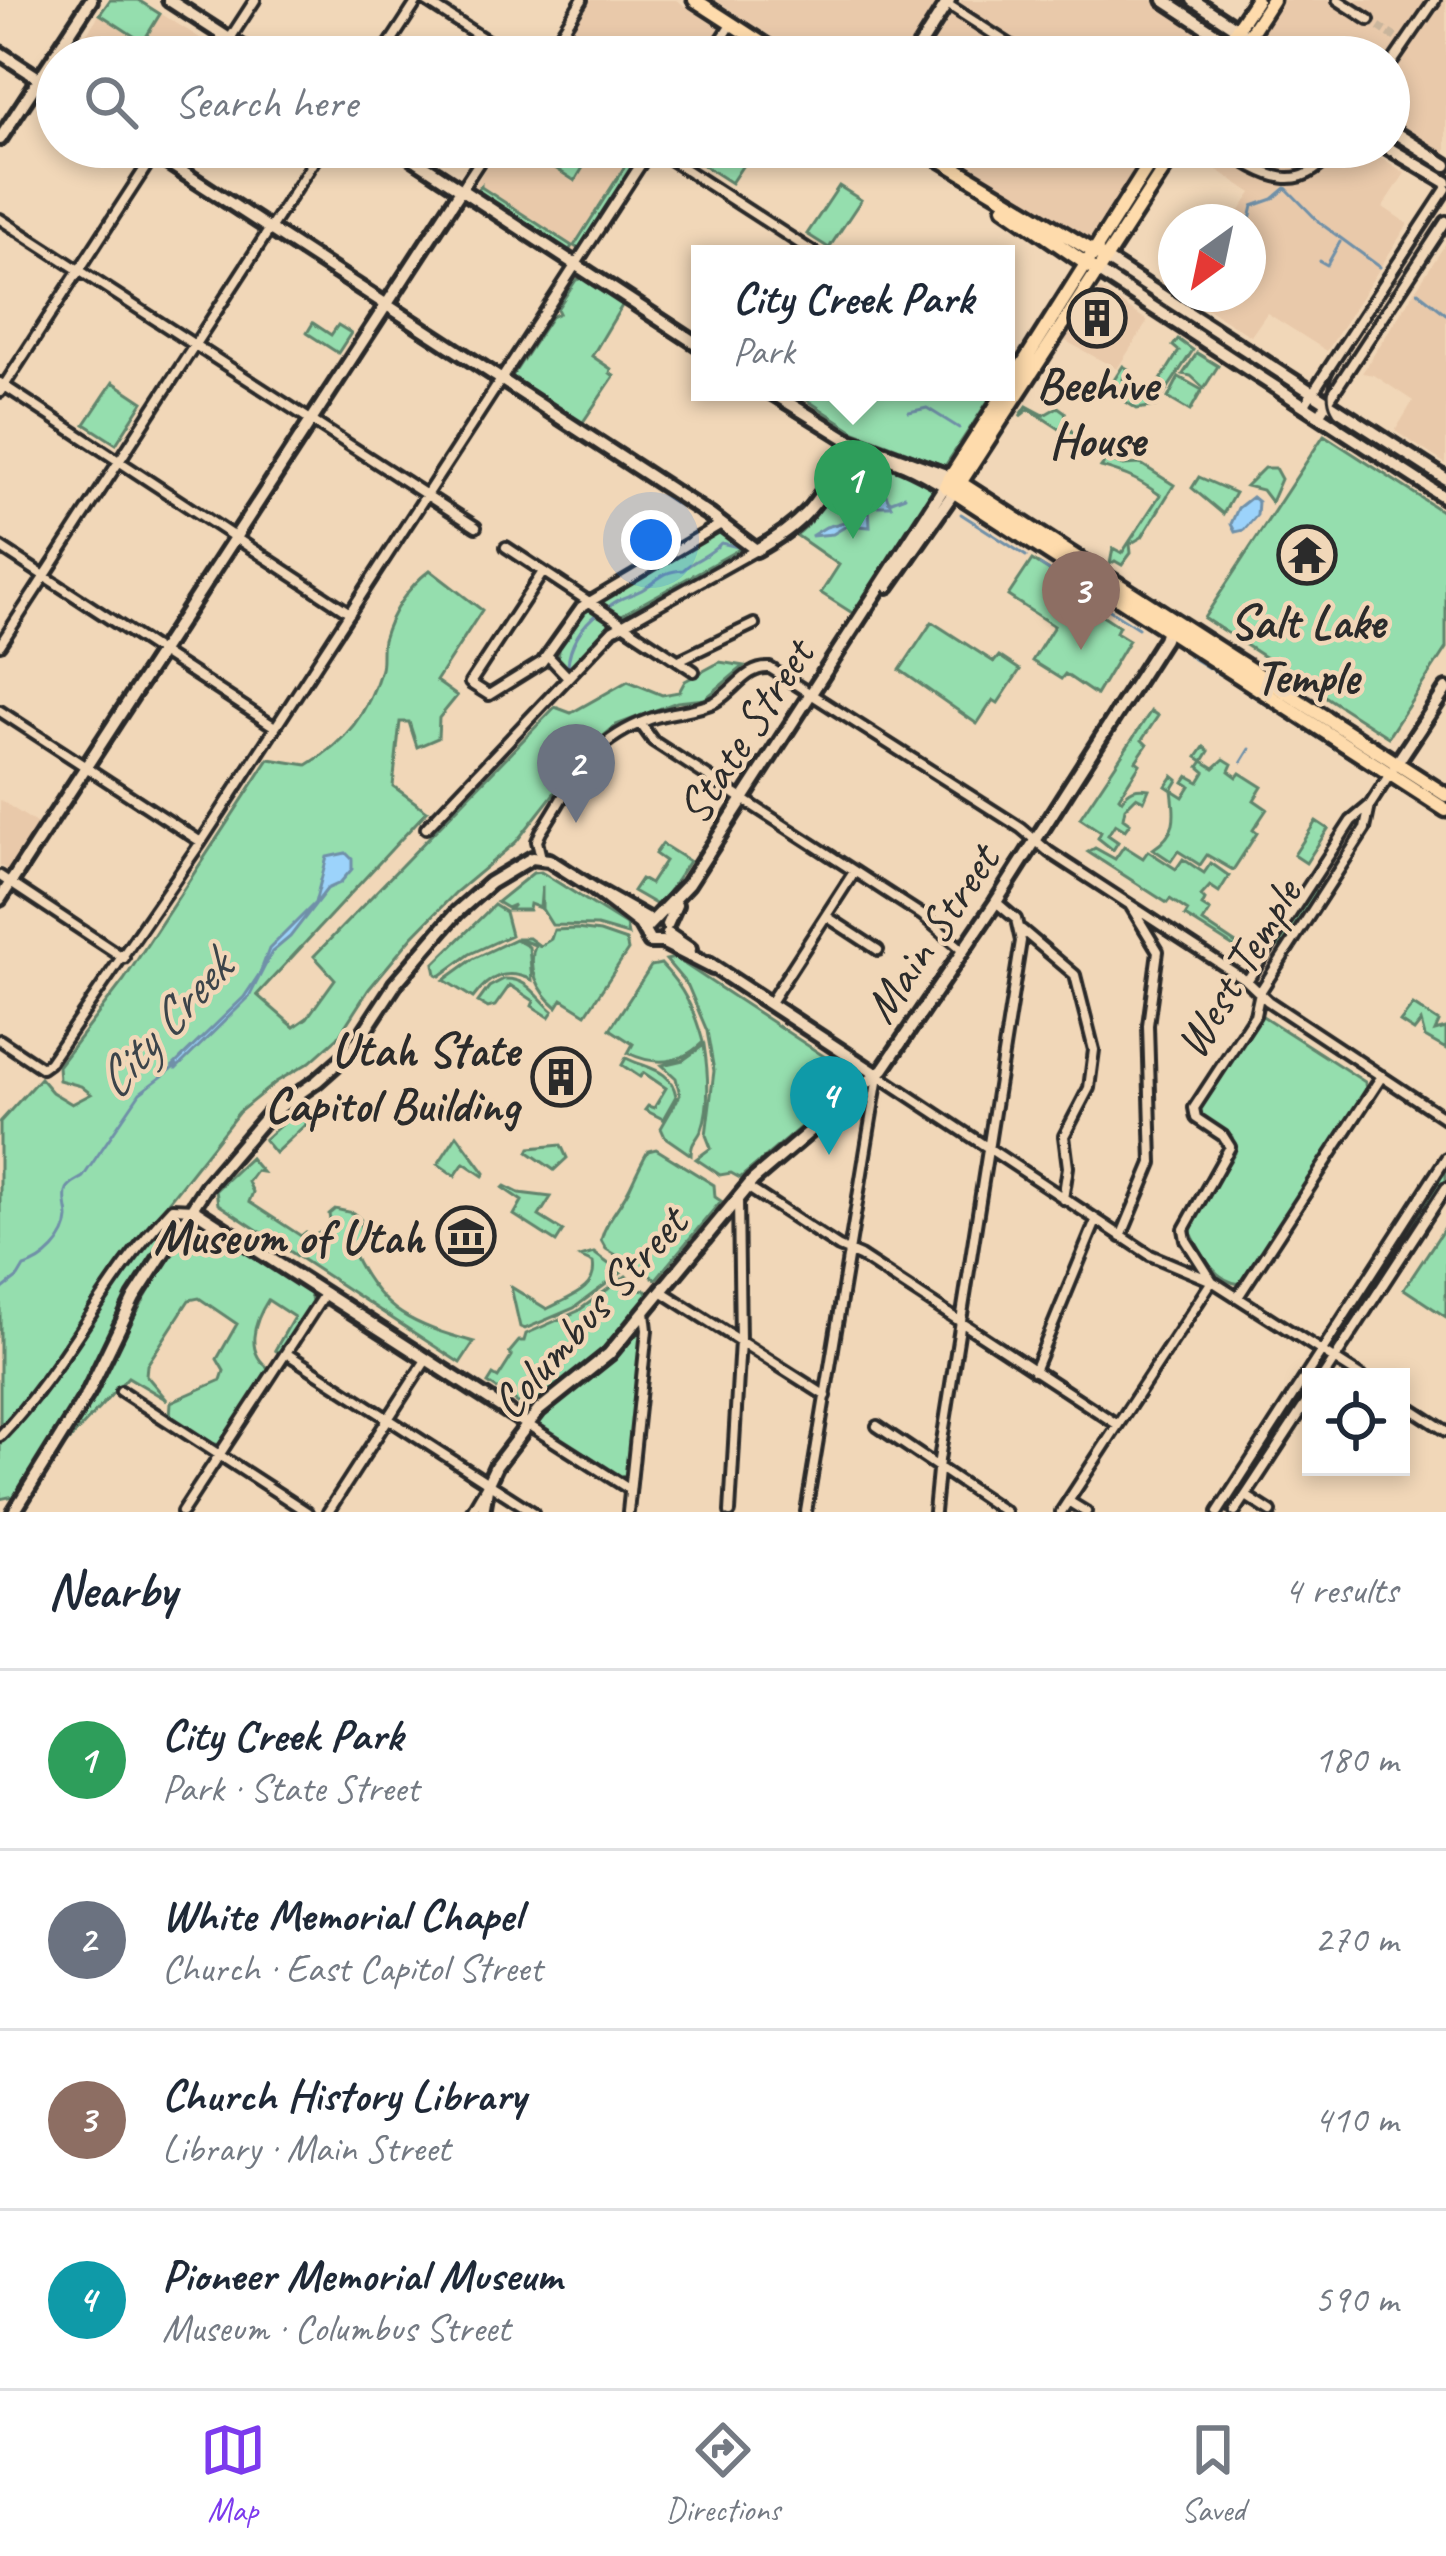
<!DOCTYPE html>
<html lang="en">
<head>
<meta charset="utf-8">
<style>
  body { margin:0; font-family:Caveat,sans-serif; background:#f2f2f3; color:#1f2937 }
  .controls { position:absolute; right:36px; bottom:36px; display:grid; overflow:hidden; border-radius:0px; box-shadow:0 6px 18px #0003 }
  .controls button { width:108px; height:108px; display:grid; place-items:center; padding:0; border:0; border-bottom:3px solid #e0e1e3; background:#fff; color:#1f2937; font:60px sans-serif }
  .compass { position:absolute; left:1158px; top:204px; width:108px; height:108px; border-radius:50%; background:#fff; box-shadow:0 6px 18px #0003; rotate:213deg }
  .you { position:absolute; left:651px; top:540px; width:42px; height:42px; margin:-30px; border:9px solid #fff; border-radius:50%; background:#1a73e8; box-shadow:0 0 0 18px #1a73e833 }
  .badge { display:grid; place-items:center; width:78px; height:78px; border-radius:50%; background:#7c3aed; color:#fff; font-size:39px; font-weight:700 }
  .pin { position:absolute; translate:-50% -99px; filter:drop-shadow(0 3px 6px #0008) }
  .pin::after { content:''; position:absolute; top:63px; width:42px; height:36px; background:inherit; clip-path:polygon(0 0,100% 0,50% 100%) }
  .popup { position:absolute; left:691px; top:245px; width:324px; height:156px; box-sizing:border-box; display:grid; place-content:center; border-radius:0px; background:#fff; filter:drop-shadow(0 3px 9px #0005); font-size:39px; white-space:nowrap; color:#747a83 }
  .popup b { font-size:45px; color:#1f2937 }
  .popup::after { content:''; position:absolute; left:50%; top:100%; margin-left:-24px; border:24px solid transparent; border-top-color:#fff }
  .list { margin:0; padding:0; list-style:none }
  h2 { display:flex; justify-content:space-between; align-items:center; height:156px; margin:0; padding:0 48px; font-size:51px }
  h2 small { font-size:39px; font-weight:400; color:#747a83 }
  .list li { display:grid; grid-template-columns:78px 1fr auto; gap:36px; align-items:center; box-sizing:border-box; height:180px; padding:0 48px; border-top:3px solid #e0e1e3 }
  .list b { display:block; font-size:45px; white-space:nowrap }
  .list p { margin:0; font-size:39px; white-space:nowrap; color:#747a83 }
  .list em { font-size:39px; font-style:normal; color:#747a83 }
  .icon { flex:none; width:66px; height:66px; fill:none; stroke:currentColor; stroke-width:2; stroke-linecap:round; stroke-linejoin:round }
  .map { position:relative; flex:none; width:1446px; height:1512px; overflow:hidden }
  .search { position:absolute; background:#fff; box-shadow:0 6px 18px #0003; left:36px; right:36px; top:36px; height:132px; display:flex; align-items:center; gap:30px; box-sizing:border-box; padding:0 42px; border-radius:66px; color:#747a83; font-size:45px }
  .sheet { height:876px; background:#fff }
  nav { display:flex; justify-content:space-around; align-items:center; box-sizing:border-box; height:168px; border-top:3px solid #e0e1e3; background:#fff; font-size:33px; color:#747a83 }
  nav a { display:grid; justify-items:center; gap:6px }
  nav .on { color:#7c3aed }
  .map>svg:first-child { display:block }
  .built { fill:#e9c9aa }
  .green { fill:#95deae; stroke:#60846c; stroke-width:3 }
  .water { fill:#9cd3fb; stroke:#6f90a8; stroke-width:3 }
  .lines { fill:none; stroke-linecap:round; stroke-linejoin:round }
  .stream { stroke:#6f90a8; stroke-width:3 }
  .street-tunnel { stroke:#c9b59c; stroke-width:8; stroke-dasharray:8 4; stroke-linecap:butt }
  .street-casing { stroke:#2b2b2b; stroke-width:16 }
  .secondary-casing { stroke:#2b2b2b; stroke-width:20 }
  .primary-casing { stroke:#2b2b2b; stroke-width:21 }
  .street { stroke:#f1d7b8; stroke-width:8 }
  .secondary { stroke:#f1d7b8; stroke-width:10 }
  .primary { stroke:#fedbac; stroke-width:12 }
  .tram { stroke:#2b2b2b; stroke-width:3 }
  .labels { text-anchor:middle; stroke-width:9; stroke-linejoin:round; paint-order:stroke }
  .poi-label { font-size:48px; font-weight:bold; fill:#2b2b2b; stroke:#f1d7b8 }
  .street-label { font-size:48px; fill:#2b2b2b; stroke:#f1d7b8 }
  .water-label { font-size:51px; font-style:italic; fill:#3c444a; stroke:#f1d7b8 }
</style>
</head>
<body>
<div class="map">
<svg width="1446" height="1512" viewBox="0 0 1446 1512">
  <rect width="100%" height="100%" fill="#f1d7b8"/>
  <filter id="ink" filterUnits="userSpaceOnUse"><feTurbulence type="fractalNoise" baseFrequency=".00833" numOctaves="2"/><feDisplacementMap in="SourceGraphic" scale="24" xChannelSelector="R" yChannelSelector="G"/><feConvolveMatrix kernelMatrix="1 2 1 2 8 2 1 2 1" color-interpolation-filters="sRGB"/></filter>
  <g filter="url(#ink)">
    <path class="built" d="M109,0H139L208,43L198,57H71Z
      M577,0H676L720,29L702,57H541Z
      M715,0H941L904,57H803Z
      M962,0H1152L1219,43L1210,57H925Z
      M1281,0H1446V157L1389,120V57H1292L1262,38L1260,28Z
      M497,147H635L641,153L579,249L570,252L474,188Z
      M940,147H1152L1089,243Z
      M1196,147H1217L1254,169L1263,155L1281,166L1294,147H1366L1405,173L1383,207L1408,224L1327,351L1267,313L1251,336L1195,301L1199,294H1248V222L1228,220L1233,213L1237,215L1252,193L1192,153Z
      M1446,243V464L1395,431L1413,401L1374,375L1362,373Z
      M1100,289L1148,321L1117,369L1064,340Z
      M0,800L39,825L9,871L0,865Z"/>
    <path class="green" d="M110,0H138L160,14L143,42L100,14Z
      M544,147H560L585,164L575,181L538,157Z
      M622,147L636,149L633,154L638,158L579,249L574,246L632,155Z
      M675,147H726L732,151L735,147H755L731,183Z
      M481,186V187L572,246L569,251L477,191Z
      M839,186L861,200L829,248L807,234Z
      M582,278L623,304L592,356L611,369L610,373L614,376L581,425L511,378L551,317L559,313L557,309L576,280Z
      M313,323L331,335L338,325L351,333L338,353L307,333Z
      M1178,339L1193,350L1156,406L1137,409L1117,396L1114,380L1123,366L1128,369L1123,379L1151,396L1179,351L1173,346Z
      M1197,353L1218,366L1204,388L1191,376L1183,374Z
      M1179,377L1202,390L1190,411L1168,398Z
      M113,382L143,402L116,444L85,424Z
      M803,392H994L945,466L855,432L801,396Z
      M1027,406L1044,415L1058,407L1065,412L1069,428L1083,445L1079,452L1068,442L1066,433L1029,409L1020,416Z
      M1324,435L1446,514V648L1388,737L1204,618Z
      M874,459L926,479L934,489L857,616L821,593L839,565L796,535C826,515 837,462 874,459Z
      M1106,460L1123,465L1141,464L1174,485L1142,537L1130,544L1131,553L1122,565L1115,561L1110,564L1113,548L1122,553L1160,495C1135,477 1124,474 1101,467Z
      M1264,468H1275L1281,479L1271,502L1262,490L1246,486Z
      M1199,477L1235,493L1223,514L1192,488Z
      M718,531H724L743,547L622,615L569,669L559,661C549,612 681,552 718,531Z
      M1032,560L1059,577L1057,583L1078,592L1075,597L1119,626L1116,632L1129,640L1096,695L1065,674L1061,679L1032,661L1054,626L1008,596Z
      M430,570L482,610L436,681L457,696L439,718L438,738L417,747L409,722H400L393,786L427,811L257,995L294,1027L307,1018L335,979L314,956L555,707L571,713L628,681L662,695L679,692L685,681L720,662L744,666L705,699L677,702L616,725L588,750L516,842L456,892L412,937L369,989L338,1037L310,1062L276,1082L239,1112L168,1202L181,1210L130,1291L64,1423L14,1496L0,1499V1122L40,1078L52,1092L72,1104L91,1094L81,1086L59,1080L58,1066L124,980L269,759L307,765C346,742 368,713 381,669C383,660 381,650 383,640C391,612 408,587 430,570Z
      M932,622L994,662L999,656L1020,670L998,703L993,700L977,724L900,670Z
      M1151,711L1158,716L1142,740L1147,745L1136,761L1140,764L1119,797L1122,800C1129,789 1136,787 1149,789L1144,801L1136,797L1125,808L1123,818L1130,823L1125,830L1115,824L1108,835L1118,842L1113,850L1098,838L1101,832L1080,818Z
      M1204,747L1209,751L1203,761L1214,768L1224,759L1232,764L1229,771L1237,777L1240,773L1262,787L1254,800L1267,809L1253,830L1257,833L1233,870L1207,855L1200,865L1178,851L1171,861L1153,849C1179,832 1175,815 1172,790L1166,786L1173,776L1178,780L1172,790L1183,797L1190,786L1184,782L1188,776L1199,782L1205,772L1199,767L1203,761L1197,757Z
      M1316,821L1328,829L1306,863L1294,855Z
      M662,844L689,861L659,906L633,891L641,879L650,884L665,861L655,854Z
      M1124,846L1143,858L1148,851L1176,869L1183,859L1204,873L1211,863L1229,876L1219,892L1210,886L1201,896L1205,900L1202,906L1210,911L1203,922L1242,948L1240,951L1185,916L1188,911L1170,899L1167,903L1088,852L1095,848L1115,859Z
      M541,872L626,925L628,935L597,926L552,925L542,909V886L540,908L530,904L529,910H509L514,905L507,908L497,902L533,873Z
      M1312,888L1320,893L1285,946L1280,947L1277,942Z
      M494,905L505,912L511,935L470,954L440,976L436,974L434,964Z
      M576,929L600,932L626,941L628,950L586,1014L562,999L557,1007C538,991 527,968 535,945L516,938H529L540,946L551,939L554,930Z
      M515,939L529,947L532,980C506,968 489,976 473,998L444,980L473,959Z
      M675,958L854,1076L851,1085L740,1178L731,1173L720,1175L696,1159L711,1148L706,1135L714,1071L707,1031L688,986L666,960Z
      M661,964C683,987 695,1011 703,1042C681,1064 655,1066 628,1053L633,1044L610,1029L651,966Z
      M504,979C529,978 536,997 553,1011L549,1017L532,1006L534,1001L510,985L495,1006L488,1008L478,1002L489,987Z
      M1413,1005L1439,1022L1435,1031L1446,1028V1049L1425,1037L1421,1022L1414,1031L1400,1022Z
      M1261,1015L1365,1082L1366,1091L1241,1284C1214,1282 1202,1254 1191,1233L1193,1220L1235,1153L1232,1137L1202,1116L1199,1109Z
      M704,1045C708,1071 711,1103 702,1129C697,1141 691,1141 691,1155L665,1137L661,1128L680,1095L676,1078L662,1065L683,1060Z
      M626,1058C647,1069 671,1068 676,1096L663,1119L645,1110L648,1106L654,1108L666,1088L644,1073L640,1077L622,1065Z
      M295,1112L312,1123V1130L306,1124L275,1153L264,1140Z
      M457,1135L485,1173L483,1176L464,1163L455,1176L438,1164Z
      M561,1145L567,1158L554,1170L528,1152L530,1148Z
      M656,1149L714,1185L715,1197L721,1201L656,1279L606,1249L601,1240C606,1220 621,1206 630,1187C636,1174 641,1163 648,1151Z
      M250,1158L262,1172L256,1171L248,1182L253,1192L249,1202L301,1236L306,1232L311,1237L331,1227L329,1214L335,1209L353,1213L361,1220L360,1242L353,1253C381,1313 414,1325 474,1342L460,1363L218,1204L216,1190Z
      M1446,1167V1182L1411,1238L1405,1236L1403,1233Z
      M505,1186L519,1193L551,1197L539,1216L563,1231L556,1242L514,1215L522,1201L503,1188Z
      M201,1225L309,1292L313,1303L280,1353L275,1350L294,1317L268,1300C254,1322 244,1352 270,1369L220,1445L210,1443L170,1417L171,1402L221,1380L224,1371L217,1359L237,1324L199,1298L189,1300L147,1365L146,1375L167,1400L128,1377L64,1446C91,1405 166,1239 201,1225Z
      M1445,1227L1446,1228V1317L1404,1289Z
      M1395,1250L1398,1255L1343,1337L1340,1333Z
      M594,1253L621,1273L574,1308L525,1329L520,1327L511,1287L547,1309C569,1297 598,1290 593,1263L580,1257Z
      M626,1276L639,1289L646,1290L647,1297L604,1349L536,1405L524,1407L488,1383L493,1375L498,1378L512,1356L509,1353L519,1341H524L526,1334L578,1311Z
      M639,1331L642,1334L630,1466L626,1475L621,1476L538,1423L559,1398L604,1366Z
      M1313,1373L1319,1377H1311V1389L1266,1460H1261L1259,1456Z"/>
    <path class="water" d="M870,481L883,488L891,506H869L870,527L848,525L833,534L811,536L826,527L859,518L864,508L861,487Z
      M1252,497L1258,502L1257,515L1244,530L1235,532L1231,524L1238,508Z
      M346,853L352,859V869L340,883L327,889L290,937L272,952L249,997L176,1069L173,1066L244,997L260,973L269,949L315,903L327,857Z"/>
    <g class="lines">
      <path class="stream" d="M1248,228L1253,206L1273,199L1286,188L1320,223L1380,267
        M1320,261L1327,265L1340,242
        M1418,292L1446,314
        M1200,297L1202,294
        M909,412L927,408L959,428
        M889,502L905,496
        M961,514L1026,556
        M1040,565L1059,577
        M1065,581L1078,589
        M1083,593L1138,628
        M607,608C621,595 631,597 645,588C660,578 664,571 683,570C696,558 707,558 721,543L738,547
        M1189,656L1220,675
        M568,666C569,645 582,625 598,613
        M1232,682L1267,705
        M1283,715L1354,761
        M1242,762L1250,749
        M0,1291L18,1277L24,1267C44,1262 67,1240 68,1218C68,1209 63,1198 67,1189C71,1182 77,1181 83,1177L140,1093L177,1065"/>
      <path class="street-tunnel" d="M1369,20L1399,40"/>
      <defs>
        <path id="street" d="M424,0L512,57
          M1338,0L1369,20
          M947,4L1029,57
          M218,57L255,0
          M381,57L418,0
          M546,57L582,0
          M710,57L731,25
          M1389,67L1435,0
          M651,147L816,254
          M1221,147C1264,175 1300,200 1336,147
          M461,190L489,147
          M0,219L476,527
          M0,383L350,613
          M0,392L159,147
          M1304,406L1446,189
          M1319,415L1446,221
          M0,547L275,727
          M506,547L694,671
          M543,572L470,683L489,695L542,662L581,607L721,524
          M0,645L323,147
          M548,656L568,677
          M679,660L754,624
          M0,711L201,842
          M640,723L653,741L922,915L963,950
          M426,828L613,630L756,550
          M541,858L537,841L541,832C576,778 586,743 650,719C671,711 695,712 715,702C735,691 746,666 770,668L1021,828L1049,852L1247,981L1268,1001L1446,1119
          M0,876L124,958
          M826,916L878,950
          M1022,930L1075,975L1094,1050L1089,1088L1064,1136L1068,1167L1063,1199
          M1247,981L1351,821L1369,806
          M769,1004L854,872
          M0,1040L42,1068L49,1063L201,842L652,147
          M878,1075L1150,1255L1212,1281L1362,1377
          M747,1187L839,1247L860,1256L1118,1425
          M1121,1237L1152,1163L1148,1025L1158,951L1130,905
          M1212,1281L1186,1240L1184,1229L1230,1147L1223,1136L1196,1118L1194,1108L1255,1015L1260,992L1365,829L1370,805L1390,774
          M661,1291L826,1396
          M1238,1297L1382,1076
          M286,1353L488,1483L471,1512
          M1034,1371L1096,1221
          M1323,1377L1446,1188
          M121,1391L307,1512
          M1401,1402L1446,1431
          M527,1424L629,1489
          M877,1426L1005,1512
          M0,1436C66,1367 106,1277 172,1208L193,1209
          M494,1487L533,1512
          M1246,1496L1271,1512
          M1068,1501L1086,1512
          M182,1512L325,1293
          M328,1512L426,1360
          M628,1512L647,1330L645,1312
          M730,1512L740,1341L738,1199
          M806,1512L878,1076
          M934,1512L939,1460L1021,941L1016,919L996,902
          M1061,1512L1212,1281
          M1218,1512L1446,1158
          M1235,1512L1311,1396"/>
        <path id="secondary" d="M169,0L257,57
          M1164,0L1251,57
          M1193,0L1280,57
          M0,53L57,90
          M913,57L949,0
          M1389,129L1446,165
          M0,139L91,0
          M144,147L711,516L756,550C814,518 820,495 854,442
          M396,147L700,346
          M1387,147L1446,182
          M1105,259L1446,479
          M1097,271L1446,498
          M771,392L847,439L951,477
          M888,586L954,492
          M1395,766L1446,689
          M596,890L651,921
          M0,899L461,190
          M667,925L676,905
          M645,929L688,884L945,486C925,474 886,451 862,456C852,459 847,467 841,475
          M668,934L690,949
          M709,964L878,1075
          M394,985L457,912L490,883L532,858L549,860L593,888L640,924L650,942H662L713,968
          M193,1209L527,1424
          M14,1512L88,1393L134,1298L206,1187L267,1116L317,1081L352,1050L396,983
          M483,1512L488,1483L496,1466L539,1410L609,1354L753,1180L883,1069L996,902L1164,639L1169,623"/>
        <path id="primary" d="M695,0L783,57
          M1218,57L1256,0
          M1235,57L1272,0
          M920,147L1099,255
          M1004,207L1091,267
          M1006,391L1160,147
          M1005,392L945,486L1446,810
          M951,477L1446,795
          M958,486L1178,147"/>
      </defs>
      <use href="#street" class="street-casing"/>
      <use href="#secondary" class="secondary-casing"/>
      <use href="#primary" class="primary-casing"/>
      <use href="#street" class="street"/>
      <use href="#secondary" class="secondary"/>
      <use href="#primary" class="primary"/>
      <path class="tram" d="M1446,198L1334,372C1324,392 1326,409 1343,424L1446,491"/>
    </g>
  </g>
  <defs>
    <symbol id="building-ring" viewBox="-11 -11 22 22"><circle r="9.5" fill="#f1d7b8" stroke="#2b2b2b" stroke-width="1.5"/><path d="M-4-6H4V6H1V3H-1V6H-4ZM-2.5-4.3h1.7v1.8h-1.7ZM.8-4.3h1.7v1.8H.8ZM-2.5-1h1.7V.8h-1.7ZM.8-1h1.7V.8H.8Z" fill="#2b2b2b"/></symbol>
    <symbol id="temple-ring" viewBox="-11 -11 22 22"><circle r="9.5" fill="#f1d7b8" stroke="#2b2b2b" stroke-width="1.5"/><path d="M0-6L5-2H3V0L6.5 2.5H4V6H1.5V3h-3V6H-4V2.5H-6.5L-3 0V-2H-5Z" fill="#2b2b2b"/></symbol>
    <symbol id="museum-ring" viewBox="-11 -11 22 22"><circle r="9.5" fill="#f1d7b8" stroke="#2b2b2b" stroke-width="1.5"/><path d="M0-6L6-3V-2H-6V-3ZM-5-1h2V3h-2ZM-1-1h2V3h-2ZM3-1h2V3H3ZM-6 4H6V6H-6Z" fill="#2b2b2b"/></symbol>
  </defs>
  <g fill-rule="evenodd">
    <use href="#building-ring" x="1064" y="285" width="66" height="66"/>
    <use href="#temple-ring" x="1274" y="522" width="66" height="66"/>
    <use href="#building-ring" x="528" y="1044" width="66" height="66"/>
    <use href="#museum-ring" x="433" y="1203" width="66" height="66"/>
  </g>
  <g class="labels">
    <g class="poi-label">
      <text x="1097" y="401">Beehive<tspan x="1097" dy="55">House</tspan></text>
      <text x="1307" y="638">Salt Lake<tspan x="1307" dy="55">Temple</tspan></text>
      <text x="519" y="1066" text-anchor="end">Utah State<tspan x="519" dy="55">Capitol Building</tspan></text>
      <text x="424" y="1253" text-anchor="end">Museum of Utah</text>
    </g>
    <g class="street-label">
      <text transform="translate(744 731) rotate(-57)" y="17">State Street</text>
      <text transform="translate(930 933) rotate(-56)" y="17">Main Street</text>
      <text transform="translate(1237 968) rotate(-59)" y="17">West Temple</text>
      <text transform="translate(588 1312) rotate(-48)" y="17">Columbus Street</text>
    </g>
    <g class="water-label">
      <text transform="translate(162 1024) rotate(-48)" y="18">City Creek</text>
    </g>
  </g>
</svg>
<div class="controls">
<button><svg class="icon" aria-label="locate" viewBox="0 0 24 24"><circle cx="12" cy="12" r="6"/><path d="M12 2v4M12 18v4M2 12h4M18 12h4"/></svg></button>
</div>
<svg class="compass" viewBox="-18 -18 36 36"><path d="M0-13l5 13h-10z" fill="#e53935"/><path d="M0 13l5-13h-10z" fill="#747a83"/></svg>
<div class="you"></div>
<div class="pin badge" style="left:853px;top:539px;background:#2e9e5b">1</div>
<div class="popup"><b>City Creek Park</b>Park</div>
<div class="pin badge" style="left:576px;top:823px;background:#6b7280">2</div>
<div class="pin badge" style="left:1081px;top:650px;background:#8d6e63">3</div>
<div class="pin badge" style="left:829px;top:1155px;background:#0f9aa8">4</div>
<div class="search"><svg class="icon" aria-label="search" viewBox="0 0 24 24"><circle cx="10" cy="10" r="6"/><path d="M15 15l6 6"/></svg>Search here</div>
</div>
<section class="sheet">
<h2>Nearby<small>4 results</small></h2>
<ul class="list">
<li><span class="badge" style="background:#2e9e5b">1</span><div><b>City Creek Park</b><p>Park · State Street</p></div><em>180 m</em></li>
<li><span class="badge" style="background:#6b7280">2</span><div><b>White Memorial Chapel</b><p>Church · East Capitol Street</p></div><em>270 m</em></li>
<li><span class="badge" style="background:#8d6e63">3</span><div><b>Church History Library</b><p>Library · Main Street</p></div><em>410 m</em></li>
<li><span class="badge" style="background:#0f9aa8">4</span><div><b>Pioneer Memorial Museum</b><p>Museum · Columbus Street</p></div><em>590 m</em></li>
</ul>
</section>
<nav>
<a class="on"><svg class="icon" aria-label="map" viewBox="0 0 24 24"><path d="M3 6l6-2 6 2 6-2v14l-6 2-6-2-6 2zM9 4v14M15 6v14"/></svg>Map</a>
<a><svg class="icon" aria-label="directions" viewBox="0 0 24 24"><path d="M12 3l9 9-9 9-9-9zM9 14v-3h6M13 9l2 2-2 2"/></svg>Directions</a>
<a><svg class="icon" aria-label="saved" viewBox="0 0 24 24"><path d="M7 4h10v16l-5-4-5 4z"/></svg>Saved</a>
</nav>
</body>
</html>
